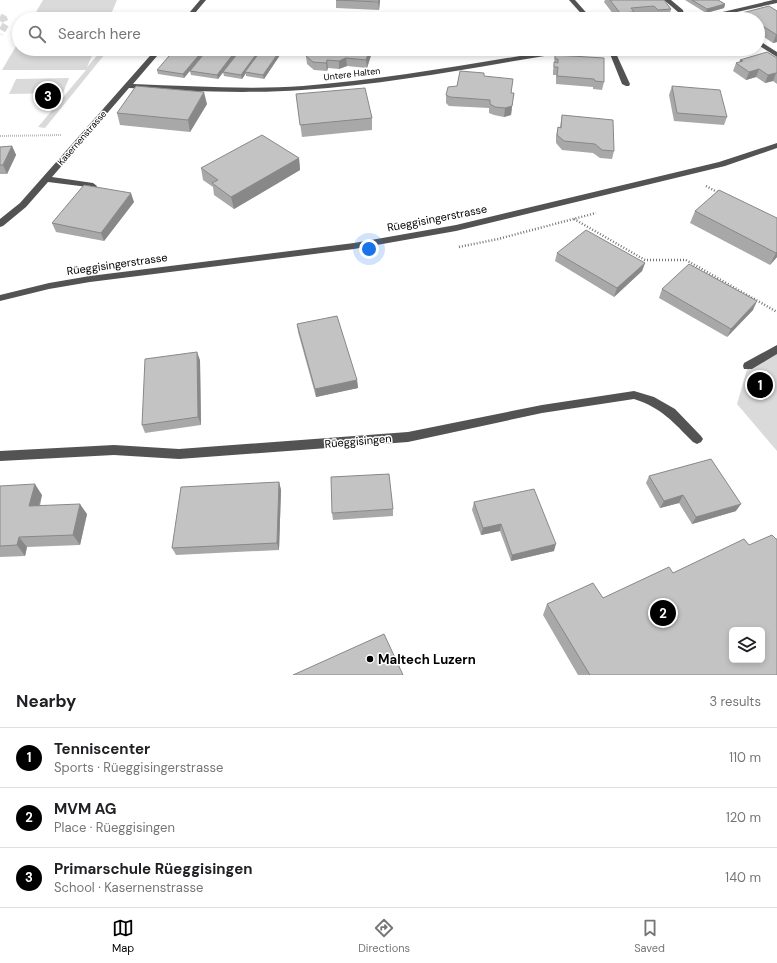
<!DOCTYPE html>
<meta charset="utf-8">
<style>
:root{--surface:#fff;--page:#f2f2f2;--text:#202124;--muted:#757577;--line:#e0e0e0;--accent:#000}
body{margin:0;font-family:"DM Sans",sans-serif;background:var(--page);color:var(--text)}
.controls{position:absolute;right:12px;bottom:12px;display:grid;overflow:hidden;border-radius:6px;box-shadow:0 2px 6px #0003}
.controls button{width:36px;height:36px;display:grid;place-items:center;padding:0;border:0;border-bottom:1px solid var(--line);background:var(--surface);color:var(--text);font:20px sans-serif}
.you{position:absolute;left:369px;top:249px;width:14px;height:14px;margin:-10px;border:3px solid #fff;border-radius:50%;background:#1a73e8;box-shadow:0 0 0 6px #1a73e833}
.badge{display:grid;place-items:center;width:26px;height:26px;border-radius:50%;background:var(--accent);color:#fff;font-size:13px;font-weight:700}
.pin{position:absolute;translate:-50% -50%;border:2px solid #fff;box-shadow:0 1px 4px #0006}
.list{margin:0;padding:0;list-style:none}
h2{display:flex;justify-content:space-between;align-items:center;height:52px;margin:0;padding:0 16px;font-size:17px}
h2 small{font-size:13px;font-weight:400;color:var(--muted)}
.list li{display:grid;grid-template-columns:26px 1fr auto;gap:12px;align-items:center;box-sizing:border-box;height:60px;padding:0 16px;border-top:1px solid var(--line)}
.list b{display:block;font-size:15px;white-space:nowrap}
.list p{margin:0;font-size:13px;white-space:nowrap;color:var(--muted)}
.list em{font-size:13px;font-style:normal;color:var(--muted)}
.icon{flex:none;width:22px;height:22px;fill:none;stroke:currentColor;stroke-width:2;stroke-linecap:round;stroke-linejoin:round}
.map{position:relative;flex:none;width:777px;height:675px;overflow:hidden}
.search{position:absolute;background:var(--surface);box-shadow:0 2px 6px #0003;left:12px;right:12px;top:12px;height:44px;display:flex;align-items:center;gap:10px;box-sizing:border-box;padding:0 14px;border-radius:22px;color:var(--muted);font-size:15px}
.sheet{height:232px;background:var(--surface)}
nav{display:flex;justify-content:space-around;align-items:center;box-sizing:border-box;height:56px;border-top:1px solid var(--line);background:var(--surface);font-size:11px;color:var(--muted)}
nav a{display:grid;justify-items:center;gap:2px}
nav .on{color:var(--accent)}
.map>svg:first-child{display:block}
</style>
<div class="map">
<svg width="777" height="675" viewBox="0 0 777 675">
<rect width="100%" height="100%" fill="#fff"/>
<g fill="#dadada">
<path d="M43,0H117L109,19H32Z"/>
<path d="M19,41V49H95L87,67L103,49H109L45,128L38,127L86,70H2Z"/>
<path d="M69,78L63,93L9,94L16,79Z"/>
<path d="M777,349V451L737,404L748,366Z"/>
</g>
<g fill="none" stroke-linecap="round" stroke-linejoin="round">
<path stroke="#d9d9d9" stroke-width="7" stroke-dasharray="7 3.5" stroke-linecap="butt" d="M0,17L4,19L6,24L0,34"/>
<path stroke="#757575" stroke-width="2" stroke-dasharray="0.5 1.5" stroke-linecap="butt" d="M0,136L61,135"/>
<g stroke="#757575" stroke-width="2.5" stroke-dasharray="1 2" stroke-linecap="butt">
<path d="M706,186L719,193"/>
<path d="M574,219L645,260H686L777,312"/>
<path d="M459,247L498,239L596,213"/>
</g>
<g fill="#535353" fill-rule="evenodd">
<path d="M200,0H206L190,19H184Z"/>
<path d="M569,0H575L592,19H586Z"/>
<path d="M664,0H671L683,10L684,15L678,19H671L679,13L678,12Z"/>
<path d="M773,0H777V3L705,19H693Z"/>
<path d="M758,40L777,52V57L758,45Z"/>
<path d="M156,49H163L133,84C190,86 247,90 303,86C390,79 476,63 562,49H578L575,51C485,65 394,84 302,90C245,94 187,91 129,88L52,177L93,183L97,186L96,188L48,182L26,207L3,226L0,227V219L20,203Z"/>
<path d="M608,49H614L630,84L629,86H626L622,84Z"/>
<path d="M777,143V148L725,166L456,231L354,249L90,282L49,289L0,301V295L49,283L90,276L354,243L456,225L719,162Z"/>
<path d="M777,345V354L752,369H744L743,366L744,363Z"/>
<path d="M634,391L654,397L675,409L701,436L703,439L701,442L697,444L693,442C673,422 662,408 634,399L542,413L408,442L179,459L114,455L0,461V451L114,445L179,449L408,432L542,405Z"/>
</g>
</g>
<g fill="#a8a8a8">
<path d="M336,0H380L379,10L336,8Z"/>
<path d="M605,0H664L671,9L669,17L656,18L652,14L633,15L632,19H617L604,2Z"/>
<path d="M685,0H718L725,4L724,8L706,13Z"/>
<path d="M777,11V42L773,43L758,33V19H740L742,13Z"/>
<path d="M208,49L184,78L158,74L157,70Z"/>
<path d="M208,49H284L264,79L246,76V73L242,79L224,76L223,72L218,79L191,75L190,71Z"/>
<path d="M313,49H373L367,68L347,66L339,69L328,68L327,71L314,70L307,64L306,56Z"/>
<path d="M410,49H470L469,53L449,51L443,55L431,53V56L418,55Z"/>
<path d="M555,55L604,82L602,90L593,89V87L556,84V75H553V71Z"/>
<path d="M777,58V84L773,81L765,83L756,77L746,80L733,71L736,63L739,62L740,60Z"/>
<path d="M484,76L511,93H514L511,115L504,117L494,115L489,113V108L449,106L446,103V95L457,86Z"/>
<path d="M672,86L727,117L724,125L674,121L669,95Z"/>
<path d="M296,94L372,118V130L302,137Z"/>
<path d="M207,104L190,132L120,125L117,113Z"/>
<path d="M562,115L614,151L612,159L600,158L593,153L562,150L556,143V136L558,127H560Z"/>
<path d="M12,146L16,155L7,174H0V147Z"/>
<path d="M299,158L300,170L234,209L214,195L213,187L203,180L201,168Z"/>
<path d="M134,202L104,241L56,232L52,223Z"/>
<path d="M695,211L777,218V257L770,265L690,223Z"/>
<path d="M557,253L645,263L642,271L614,297L555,261Z"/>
<path d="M662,289L753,310L727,337L659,298Z"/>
<path d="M297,324L357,380L358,388L316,397L298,332Z"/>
<path d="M200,360L201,425L145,433L142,425Z"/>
<path d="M649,476L736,511L692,524L679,503L660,508L646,483Z"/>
<path d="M279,482L281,490L279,550L176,555L172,548Z"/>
<path d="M0,486L42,495L40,506L87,514L80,545L27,547L25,556L0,557Z"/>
<path d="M474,502L554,551L511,561L500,531L481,535L472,510Z"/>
<path d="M393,509V516L333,520L332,513Z"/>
<path d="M776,539L777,675H578L543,615L547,604L603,598L749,545Z"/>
</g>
<g fill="#888">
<path d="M379,0H380L379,10L378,2Z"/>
<path d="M725,4L724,8L706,13L707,9Z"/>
<path d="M776,35H777V42L773,43Z"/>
<path d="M204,49H208L184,78L183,74Z"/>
<path d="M237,49H241L218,79L217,75Z"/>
<path d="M260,49H263L245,72L246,73L242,79L241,75Z"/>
<path d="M281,49H284L264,79L263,75Z"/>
<path d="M370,49H373L367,68L366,60Z"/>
<path d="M443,49H450L449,51L443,55Z"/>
<path d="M346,58L347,66L339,69V61Z"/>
<path d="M327,60L328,68L327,71L326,63Z"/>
<path d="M759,69L756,77L746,80L749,72Z"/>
<path d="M776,73L773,81L765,83L768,75Z"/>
<path d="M204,92L207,104L190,132L188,120Z"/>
<path d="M512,106L511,115L504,117L505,108Z"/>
<path d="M12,146L16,155L7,174L3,165Z"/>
<path d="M299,158L300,170L234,209L231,197Z"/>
<path d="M131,193L134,202L104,241L101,233Z"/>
<path d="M777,252V257L770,265L776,253Z"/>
<path d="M645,263L642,271L614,297L617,288Z"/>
<path d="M757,301L753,310L727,337L731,329Z"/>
<path d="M197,352L200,360L201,425L198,417Z"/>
<path d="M357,380L358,388L316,397L315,389Z"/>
<path d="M279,482L281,490L279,550L277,543Z"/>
<path d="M35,484L42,495L36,516L29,506Z"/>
<path d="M683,495L679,503L660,508L664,501Z"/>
<path d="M80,504L87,514L80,545L73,535Z"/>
<path d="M741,504L736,511L692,524L696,517Z"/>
<path d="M501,524L500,531L481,535L483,528Z"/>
<path d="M19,537L27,547L25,556L17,545Z"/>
<path d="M556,544L554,551L511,561L512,555Z"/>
</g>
<g fill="#c3c3c3" stroke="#888" fill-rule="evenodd">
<path d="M336,0H379L378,2Z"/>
<path d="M610,0H664L671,9L658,10L654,6L631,8L634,12L620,13Z"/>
<path d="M692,0H718L725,4L707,9Z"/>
<path d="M769,6L777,11V35L758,23V19H752L742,13Z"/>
<path d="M532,13L560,15V19H512V17L532,18Z"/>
<path d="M175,49H204L183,74L157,70Z"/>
<path d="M208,49H237L217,75L190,71Z"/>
<path d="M241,49H260L241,75L223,72Z"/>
<path d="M262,49H281L263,75L245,72Z"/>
<path d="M313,49H370L366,60L346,58L339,61L327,60L326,63L313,62L306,56L309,50H313Z"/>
<path d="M767,52L777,58V73H776L768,75L759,69L749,72L736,63L743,61L740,60Z"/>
<path d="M555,55L604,58V82L595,81L594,79L557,76L558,67H554V62L558,63V59H555Z"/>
<path d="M460,71L484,73V76L513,79L511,93H514L512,106L505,108L495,107L490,104V100L450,97L446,95L448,87L457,86Z"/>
<path d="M136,86L204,92L188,120L117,113Z"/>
<path d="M672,86L720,90L727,117L677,113Z"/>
<path d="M365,88L372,118L300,125L296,94Z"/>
<path d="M562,115L613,120L614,151L602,150L595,144L564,141L557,135L558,127L561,128Z"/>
<path d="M262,135L299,158L231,197L212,183L218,180L201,168Z"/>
<path d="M12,146L3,165H0V147Z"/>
<path d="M84,185L131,193L101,233L52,223Z"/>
<path d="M719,190L777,218V252L776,253L695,211Z"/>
<path d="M586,230L645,263L617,288L557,253Z"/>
<path d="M689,264L757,301L731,329L662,289Z"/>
<path d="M337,316L357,380L315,389L297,324Z"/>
<path d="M197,352L198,417L142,425L145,359Z"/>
<path d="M711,459L741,504L696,517L683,495L664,501L649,476Z"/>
<path d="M389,474L393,509L332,513L331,477Z"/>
<path d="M279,482L277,543L172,548L181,487Z"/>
<path d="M35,484L29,506L80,504L73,535L19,537L17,545L0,546V486Z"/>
<path d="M534,489L556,544L512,555L501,524L483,528L474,502Z"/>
<path d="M772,535L776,539H777V675H590L547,604L593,583L603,598L669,567L673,573L744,539L749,545ZM732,630H762V660H732Z"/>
<path d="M384,634L403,675H293Z"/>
</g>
<circle fill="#000" stroke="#fff" stroke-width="1.5" cx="370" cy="659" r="4"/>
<g text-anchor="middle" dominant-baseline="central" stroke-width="3" stroke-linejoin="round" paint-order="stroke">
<g font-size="9" fill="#000" stroke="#fff">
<text transform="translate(352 74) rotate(-7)">Untere Halten</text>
<text transform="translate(82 138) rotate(-49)">Kasernenstrasse</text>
</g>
<g font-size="11" fill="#000" stroke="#fff">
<text transform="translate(437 218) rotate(-11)">Rüeggisingerstrasse</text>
<text transform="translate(117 264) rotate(-8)">Rüeggisingerstrasse</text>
<text transform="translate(358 441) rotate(-5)">Rüeggisingen</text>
</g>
<g font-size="13" font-weight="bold" fill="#000" stroke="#fff" text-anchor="start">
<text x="378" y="659">Maltech Luzern</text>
</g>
</g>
</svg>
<div class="controls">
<button><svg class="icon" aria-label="layers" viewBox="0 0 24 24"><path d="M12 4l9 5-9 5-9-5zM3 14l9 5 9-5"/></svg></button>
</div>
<div class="you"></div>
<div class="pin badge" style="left:760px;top:385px">1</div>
<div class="pin badge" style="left:663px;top:613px">2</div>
<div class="pin badge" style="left:48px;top:96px">3</div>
<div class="search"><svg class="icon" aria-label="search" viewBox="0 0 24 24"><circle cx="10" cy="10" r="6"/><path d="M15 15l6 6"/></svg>Search here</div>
</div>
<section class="sheet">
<h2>Nearby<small>3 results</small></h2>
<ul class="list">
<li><span class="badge">1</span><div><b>Tenniscenter</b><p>Sports · Rüeggisingerstrasse</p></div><em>110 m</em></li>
<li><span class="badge">2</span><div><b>MVM AG</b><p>Place · Rüeggisingen</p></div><em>120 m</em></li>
<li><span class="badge">3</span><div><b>Primarschule Rüeggisingen</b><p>School · Kasernenstrasse</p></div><em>140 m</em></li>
</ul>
</section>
<nav>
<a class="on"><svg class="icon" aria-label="map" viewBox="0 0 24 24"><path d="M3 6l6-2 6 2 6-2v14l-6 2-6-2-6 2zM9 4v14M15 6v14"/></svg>Map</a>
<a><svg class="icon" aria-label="directions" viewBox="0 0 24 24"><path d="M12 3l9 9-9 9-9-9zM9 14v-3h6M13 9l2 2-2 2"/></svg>Directions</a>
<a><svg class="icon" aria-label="saved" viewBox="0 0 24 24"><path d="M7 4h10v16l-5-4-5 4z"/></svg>Saved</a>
</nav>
